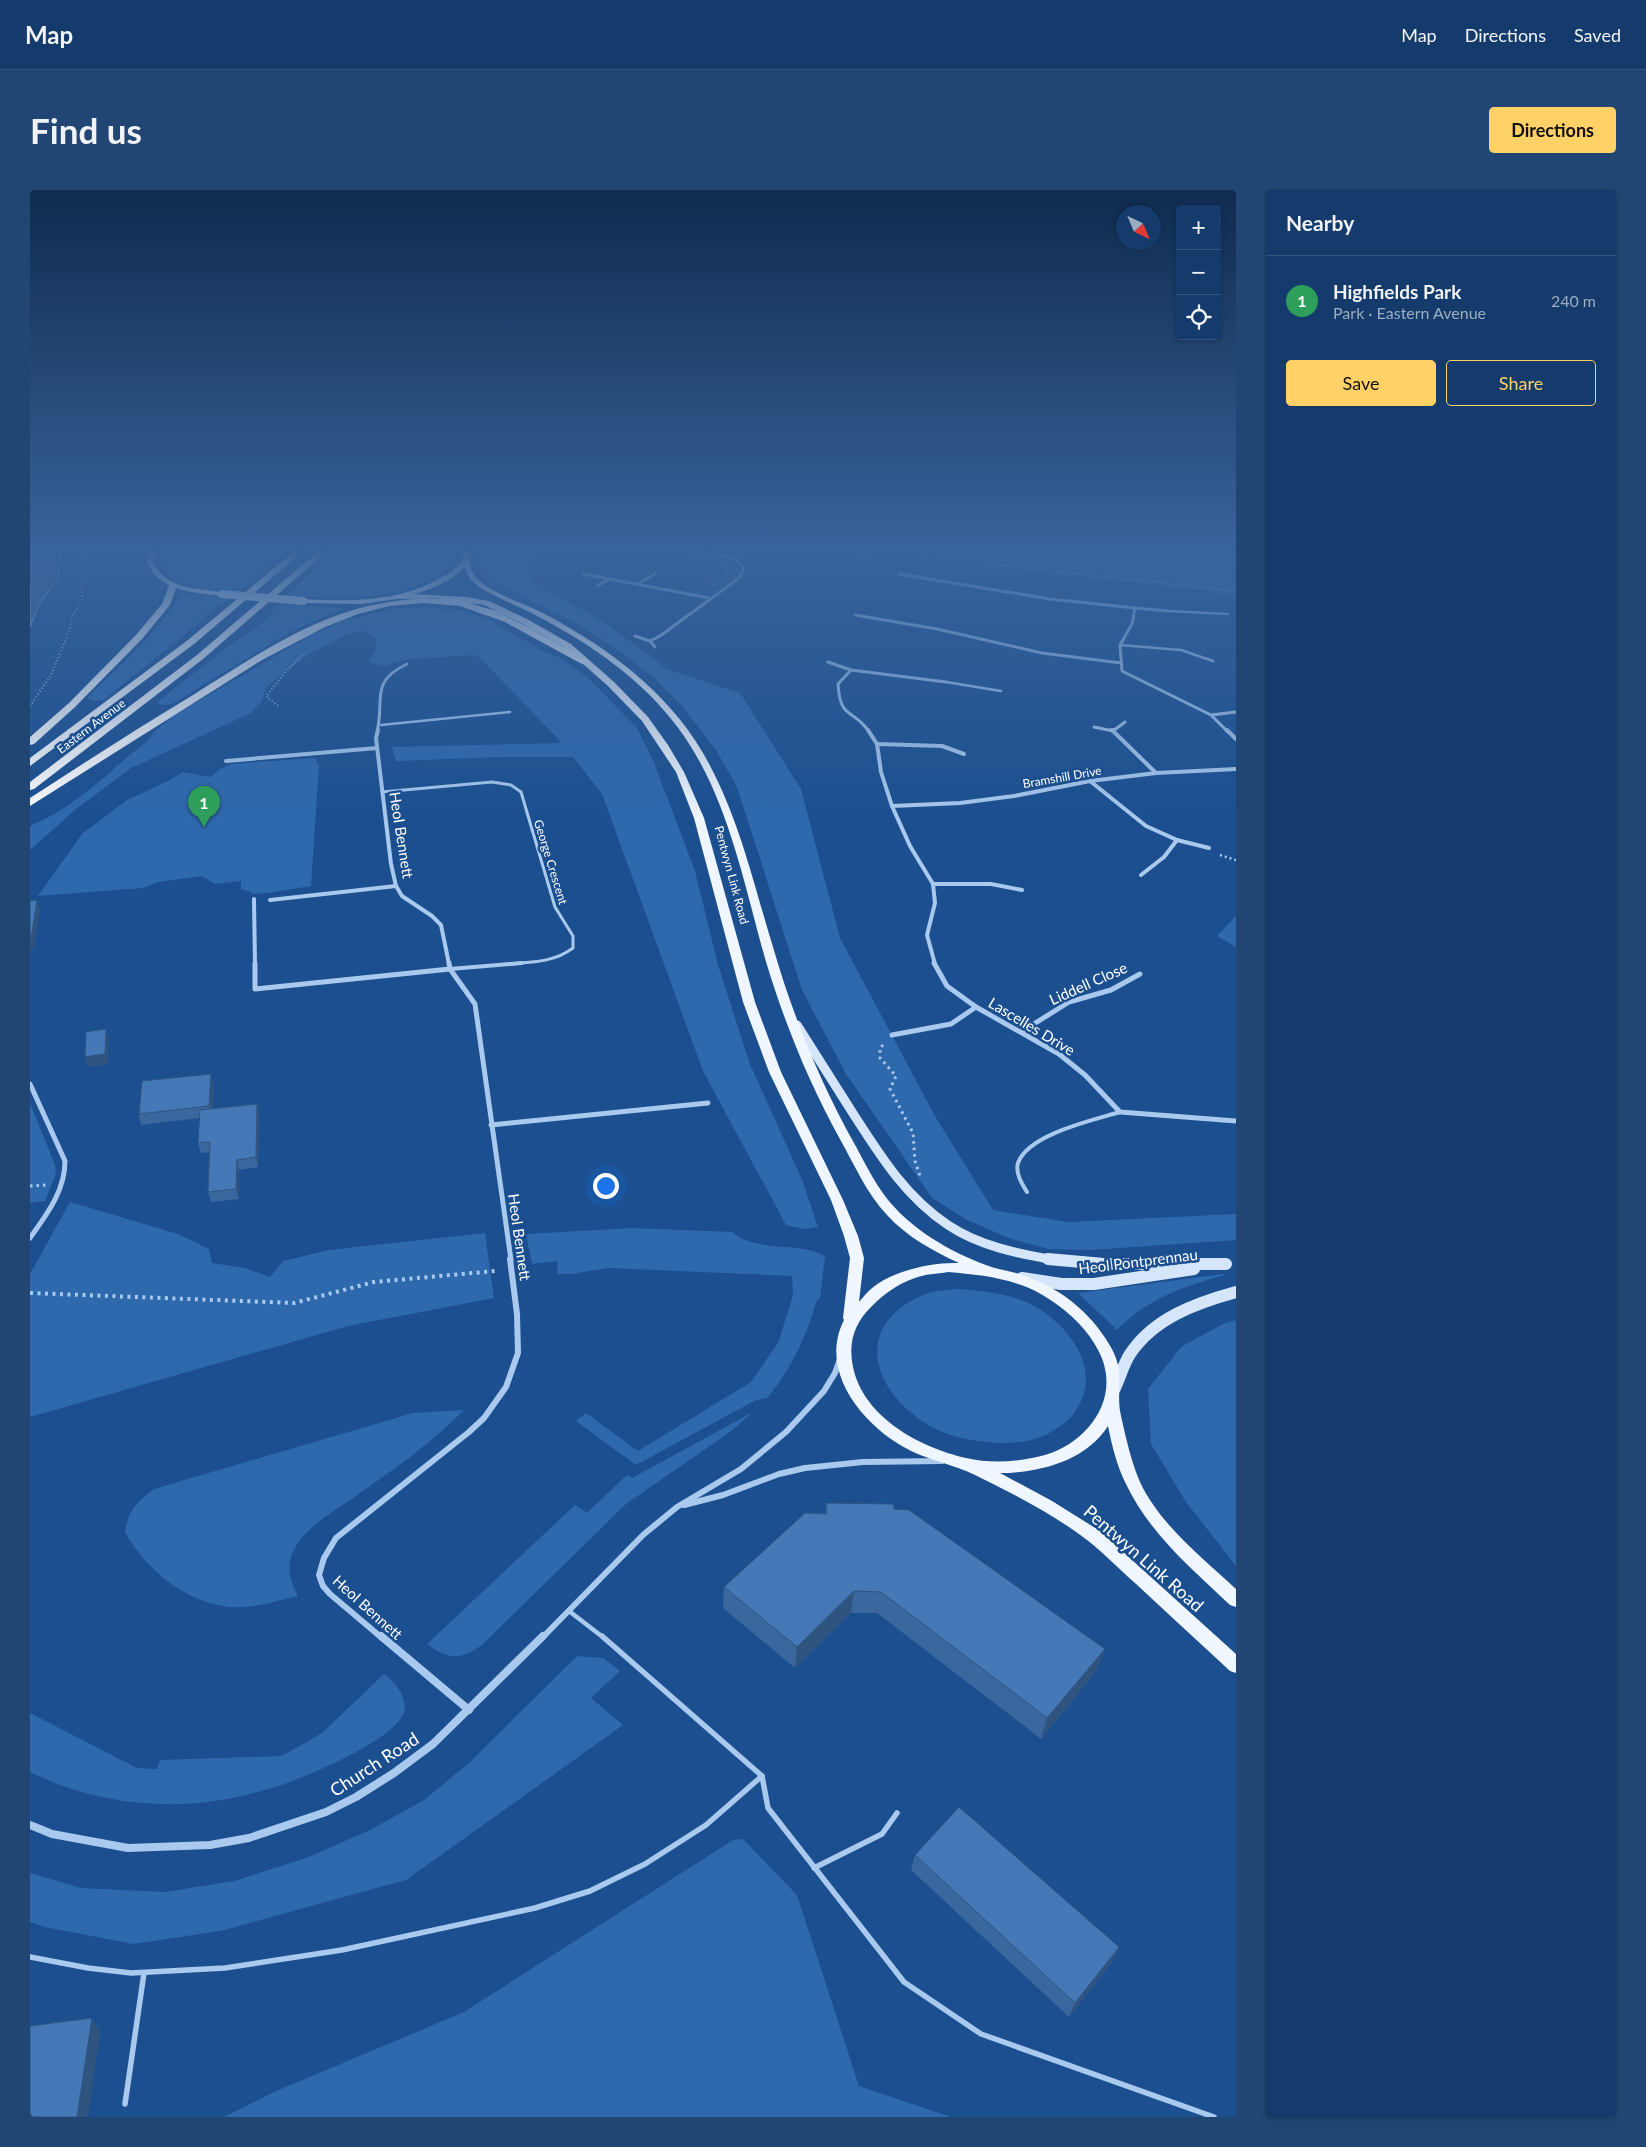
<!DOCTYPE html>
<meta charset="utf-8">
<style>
:root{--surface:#143b6b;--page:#214673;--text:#f1f3f6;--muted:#9dadc1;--line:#33557e;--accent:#ffd166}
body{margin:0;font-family:Lato,sans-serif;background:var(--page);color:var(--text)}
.controls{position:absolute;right:15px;top:15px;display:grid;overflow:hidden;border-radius:5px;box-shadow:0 1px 4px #0004}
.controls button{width:45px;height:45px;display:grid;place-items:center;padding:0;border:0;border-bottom:1px solid var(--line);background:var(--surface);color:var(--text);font:25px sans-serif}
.compass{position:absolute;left:1086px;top:15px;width:45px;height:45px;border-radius:50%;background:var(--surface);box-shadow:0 1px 4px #0004;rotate:136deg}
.you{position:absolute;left:575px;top:995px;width:18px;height:18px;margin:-12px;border:4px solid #fff;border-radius:50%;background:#1a73e8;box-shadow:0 0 0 8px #1a73e833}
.badge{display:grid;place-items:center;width:32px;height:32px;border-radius:50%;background:var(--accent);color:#fff;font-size:16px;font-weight:700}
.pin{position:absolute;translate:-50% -41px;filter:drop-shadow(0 1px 2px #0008)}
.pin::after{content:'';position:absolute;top:26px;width:18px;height:15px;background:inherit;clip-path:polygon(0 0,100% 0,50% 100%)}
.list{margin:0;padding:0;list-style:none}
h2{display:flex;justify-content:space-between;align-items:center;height:65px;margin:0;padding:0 20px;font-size:21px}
h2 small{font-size:16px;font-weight:400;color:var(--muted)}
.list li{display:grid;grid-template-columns:32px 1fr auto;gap:15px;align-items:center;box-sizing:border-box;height:90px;padding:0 20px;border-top:1px solid var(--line)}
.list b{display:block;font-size:19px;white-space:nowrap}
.list p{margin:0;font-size:16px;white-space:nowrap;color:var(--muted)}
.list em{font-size:16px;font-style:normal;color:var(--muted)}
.actions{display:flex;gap:10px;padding:15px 20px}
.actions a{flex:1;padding:11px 0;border:1px solid var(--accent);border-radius:5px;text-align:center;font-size:18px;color:var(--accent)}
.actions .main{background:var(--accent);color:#111}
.icon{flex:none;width:28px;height:28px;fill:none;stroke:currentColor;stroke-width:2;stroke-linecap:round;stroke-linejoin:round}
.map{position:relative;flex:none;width:1206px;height:1927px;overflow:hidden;border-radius:5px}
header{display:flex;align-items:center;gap:30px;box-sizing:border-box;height:70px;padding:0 25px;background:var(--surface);border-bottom:1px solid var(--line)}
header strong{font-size:24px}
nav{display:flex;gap:28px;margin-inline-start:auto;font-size:18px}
.intro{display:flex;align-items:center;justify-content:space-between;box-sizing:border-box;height:120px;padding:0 30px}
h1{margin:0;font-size:35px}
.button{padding:12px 22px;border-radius:5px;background:var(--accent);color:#111;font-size:18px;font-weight:700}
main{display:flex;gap:30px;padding:0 30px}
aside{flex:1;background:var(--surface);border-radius:5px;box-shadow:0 1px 4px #0004}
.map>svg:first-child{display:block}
</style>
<header>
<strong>Map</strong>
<nav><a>Map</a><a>Directions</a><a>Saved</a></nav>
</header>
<div class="intro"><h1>Find us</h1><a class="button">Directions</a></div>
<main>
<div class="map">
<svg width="1206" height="1927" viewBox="0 0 1206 1927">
<rect width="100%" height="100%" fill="#1b4f8f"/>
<g fill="#2e69ad">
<path d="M137,358H260L210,401C186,399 137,400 130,371Z"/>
<path d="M308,358H422C425,369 422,375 414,381C374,412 304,409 257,405Z"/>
<path d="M462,358H522L508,364L496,374L504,392L574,432L637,479L710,503L771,599L810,748L905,926L963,1020L1038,1032L1206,1024V1050L1061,1060L1018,1059L981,1049L937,1030L902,1008L816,884L772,800L707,597L686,560L651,515L624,488L589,461L548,434L467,394C456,386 449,380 451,366Z"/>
<path d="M614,358C638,358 687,359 704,376V382L684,397L675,395L696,381L694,376L675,370Z"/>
<path d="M800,358H861L832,366Z"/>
<path d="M876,358H1206V406L1163,399L918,373Z"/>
<path d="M151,402L200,409L185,418L151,448L73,510L63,511L57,508C83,481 138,434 151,402Z"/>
<path d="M248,414L313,418L260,442L142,514L130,515L128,511L205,451C221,443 238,429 248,414Z"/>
<path d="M399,417L431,420L456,428L513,461L530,468L557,487L607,538L623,570L665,681L688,775L720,874L773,992L788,1037L774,1039L756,1035L673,881L572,604L543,567H471L366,571L362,557L532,553L447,465L380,469L354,476L339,472L346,459V448L332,441L316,445L279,464L236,497L232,511L221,523L101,578L46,619L0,660V636C46,617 79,581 117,551L126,540L143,526L283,444L314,431L364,418Z"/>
<path d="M285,568L289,575L281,696L238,703L222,704L221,702L211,699V691L185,694L172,686L129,692L113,698L8,706L52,644L97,610L138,591L153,582L181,587L191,578L201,574Z"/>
<path d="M1205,727H1206V757L1187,746Z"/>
<path d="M0,913L25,975L26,984L15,1011L0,1013Z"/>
<path d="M40,1012L148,1044L179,1059L182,1073L215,1078L240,1087L253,1071L299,1060L455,1043L464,1108L318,1136L0,1227V1084Z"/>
<path d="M602,1038L703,1042C725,1063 768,1051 795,1066L790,1109L787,1110C776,1146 762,1179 737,1208L726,1210L606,1275L546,1231L556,1223L608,1261L721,1192L748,1153L763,1106L762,1086L578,1078L541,1084H528L527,1071L502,1074L496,1044Z"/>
<path d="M1193,1084L1195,1085C1154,1096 1117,1109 1087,1140L1048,1103Z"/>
<path d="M930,1099C952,1101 975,1103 996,1112C1034,1129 1073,1175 1048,1217C1045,1221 1043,1226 1039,1229C1034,1234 1027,1238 1021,1242C1007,1251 986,1253 970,1253C941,1252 908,1245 885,1226C835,1187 831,1129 896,1104C906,1100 919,1100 930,1099Z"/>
<path d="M1206,1130V1376L1156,1312L1121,1254L1118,1199L1151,1157L1193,1134Z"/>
<path d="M434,1220C404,1251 366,1278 330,1303C308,1320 281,1332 266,1356C255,1375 259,1388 268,1406C247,1411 222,1419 200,1417C155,1412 116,1380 95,1342C99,1319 106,1313 124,1299L383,1223Z"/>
<path d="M723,1222L700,1242L596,1314L452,1455C431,1470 418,1470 397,1454L545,1315L557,1323L597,1285L602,1288Z"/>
<path d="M547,1466L573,1468L590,1481L561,1508L593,1535L376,1690L190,1741L103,1754L15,1737L0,1732V1683L51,1698L135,1702L204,1691L276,1668L340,1640L394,1610L439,1573Z"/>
<path d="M354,1484C365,1492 378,1508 374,1522C366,1550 272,1589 245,1597C226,1603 205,1608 185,1611C123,1620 56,1610 0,1582V1523L107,1578L127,1579L130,1570L252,1566L292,1543Z"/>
<path d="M713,1649L767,1705L829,1896L921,1927H194L244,1902L434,1822L703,1650Z"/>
</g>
<path fill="#3c6290" stroke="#9cc4f0" d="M0,358H18L30,365L28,389L9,414L0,437Z"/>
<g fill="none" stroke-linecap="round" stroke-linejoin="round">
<g stroke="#a9c9ee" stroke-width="2" stroke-dasharray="1 2.5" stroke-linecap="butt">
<path d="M899,358L916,366L940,372L1206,401"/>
<path d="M801,360L851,372L853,376L858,377"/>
<path d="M907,377L916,366"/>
<path d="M0,516L21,485L40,439L42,427L52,410L53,358"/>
<path d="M248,516L236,506L262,475L275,463"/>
</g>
<path stroke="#a9c9ee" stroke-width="2.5" stroke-dasharray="2 3" stroke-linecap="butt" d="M1190,665L1206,670"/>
<g stroke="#a9c9ee" stroke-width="3" stroke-dasharray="2.5 4" stroke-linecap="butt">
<path d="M853,855L850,858V868L866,886L860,899L883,943L885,971L890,986"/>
<path d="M0,996L16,995"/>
</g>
<path stroke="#a9c9ee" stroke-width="4" stroke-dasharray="3 4.5" stroke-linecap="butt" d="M0,1103L264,1113L344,1092L465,1081"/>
<g stroke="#a9c9ee" stroke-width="2.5">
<path d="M1138,421L1198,424"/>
<path d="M1090,455L1151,460L1183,471"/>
<path d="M916,492L971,501"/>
<path d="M351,535L480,522"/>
</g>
<path stroke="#a9c9ee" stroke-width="3" d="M352,602L462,592L481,595L491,602L525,717L543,746V758C523,773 501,772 477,774"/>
<g stroke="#a9c9ee" stroke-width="4">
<path d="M420,779L492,773"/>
<path d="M997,1002C992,994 985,983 988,973C998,944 1064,930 1090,922"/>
</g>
<path stroke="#a9c9ee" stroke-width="4.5" d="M539,1421L574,1448"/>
<g stroke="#a9c9ee" stroke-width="5.5">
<path d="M572,1446L732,1586L738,1618L874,1792L951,1844L1184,1927"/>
<path d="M784,1678L852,1644L867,1623"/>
<path d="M0,1767L58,1778L101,1783L195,1778L312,1760L505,1718L560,1701L615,1674L676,1635L732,1586"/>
<path d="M95,1914L114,1783"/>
</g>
<g stroke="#a9c9ee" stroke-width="3">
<path d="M787,359L789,358"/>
<path d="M437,365L448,358"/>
<path d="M553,384L679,408"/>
<path d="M869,384L1020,409L1105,418L1102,434L1090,455L1092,481L1181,525L1198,542"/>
<path d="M608,394L626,383"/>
<path d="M567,396L579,389"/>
<path d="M1105,418L1138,421"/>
<path d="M825,425L907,439L1012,463L1091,473"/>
<path d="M605,446L620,451"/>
<path d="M625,457L620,451L630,446L709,388L714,378L705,369L668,358"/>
<path d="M798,472L821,480L916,492"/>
<path d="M821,480L808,494C810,531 824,518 839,542"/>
<path d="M1181,525L1206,522"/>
<path d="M1064,537L1083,541L1095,532"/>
<path d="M347,542C355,509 339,492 377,474"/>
</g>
<g stroke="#a9c9ee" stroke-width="4">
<path d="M348,540L346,548L361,674L366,696L372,706L402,726L411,735L419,774"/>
<path d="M838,540L847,554L851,582L862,616L880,656L903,694L905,713L897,745L905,774"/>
<path d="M1081,540H1084"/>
<path d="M1197,540L1206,549"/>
<path d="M1083,541L1126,583"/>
<path d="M847,554L912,556L934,564"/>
<path d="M196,571L347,558"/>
<path d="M1060,591L1116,636L1147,650L1179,658"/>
<path d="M862,616L930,613L984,606L1060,591L1126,583L1206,579"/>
<path d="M1111,685L1134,667L1147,650"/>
<path d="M903,694H961L992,700"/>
<path d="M224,709L225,774"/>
<path d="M240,710L366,696"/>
</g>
<g stroke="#a9c9ee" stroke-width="5">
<path d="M225,773V799L420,779"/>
<path d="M419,773L420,779L445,814L481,1070"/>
<path d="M946,817L1029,864L1055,885L1090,922L1206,931"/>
<path d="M991,842L1039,812L1081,800L1110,784"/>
<path d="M862,845L921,834L946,817L917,796L904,773"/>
<path d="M0,894L35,971C35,1001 17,1024 0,1048"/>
<path d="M461,935L678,913"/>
</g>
<g stroke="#a9c9ee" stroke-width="6">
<path d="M654,1315L693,1305L749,1284L775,1278L833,1272L912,1271"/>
<path d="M352,1448L300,1404L293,1396L289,1385L294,1368L306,1348L439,1242L454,1228L476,1197L488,1163L487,1124L480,1069"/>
<path d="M512,1448L613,1345L647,1317L711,1279L756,1242L794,1201L805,1183L810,1169"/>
</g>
<g stroke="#a9c9ee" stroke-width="8">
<path d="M351,1446L439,1520"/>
<path d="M0,1635L22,1644L98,1658L180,1655L219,1648L296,1622L326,1607L364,1583L403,1554L513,1446"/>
</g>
<path stroke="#d6e6fa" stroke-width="9" d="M767,835C786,865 805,895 824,925C851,967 876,1007 918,1035C949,1056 989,1064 1026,1070"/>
<g stroke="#d6e6fa" stroke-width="12">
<path d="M1018,1069L1074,1074H1196"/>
<path d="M992,1088L1031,1094H1064L1164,1079"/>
<path d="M1084,1200C1090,1188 1093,1175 1100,1164C1124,1128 1166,1113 1206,1102"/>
</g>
<g fill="#f0f6ff" fill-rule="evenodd">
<path d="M123,358H130L123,371C131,393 155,398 176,400C183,401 190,401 196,404L192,406C165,403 127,401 117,371Z"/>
<path d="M433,358H439C440,370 439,381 448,390C467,406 494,413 515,424C578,458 637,501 673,563C708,623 723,692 743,757C763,826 789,890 824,953C834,971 843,990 855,1006C879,1038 920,1062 956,1075C968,1080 983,1081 995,1086C1030,1098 1060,1122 1079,1154C1097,1183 1085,1199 1091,1226C1096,1248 1101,1271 1110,1292C1130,1335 1173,1368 1206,1399V1417L1200,1415C1162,1379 1119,1343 1096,1294C1087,1276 1082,1256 1078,1236C1056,1271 1009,1283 970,1283L1022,1311L1070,1341L1206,1464V1483L1200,1481C1168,1451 1136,1422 1105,1393C1089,1379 1074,1363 1057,1350C1023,1324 984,1304 945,1285C925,1275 902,1271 881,1261C836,1239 787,1183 814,1130L813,1128L820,1068L814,1046L801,1010L739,882L713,812L664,628L646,582L612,531L578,496L535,458L491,433L454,415L404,408L367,409L331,414L273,413L269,411L273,409C320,412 370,412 412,387C424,381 435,373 433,358ZM434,377L440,389L449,397C467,408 488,416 507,426C561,454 613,490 649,539C699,607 714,696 737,775C756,837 780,895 811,951C825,976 837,1004 857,1025C877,1047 903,1061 929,1073C903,1072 867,1080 846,1095C840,1099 834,1106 829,1112L834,1068L828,1046L813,1010L751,882L725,812L674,628L654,582L638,555L618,527L584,492L541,454L497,429L459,411L436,407L384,404C402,399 422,391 434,377ZM918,1082C954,1085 991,1089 1022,1111C1041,1124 1058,1140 1068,1160C1093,1206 1059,1252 1015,1265C990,1272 961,1274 936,1268C888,1257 829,1225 822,1171C819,1149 826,1132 841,1117C854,1104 867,1094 885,1088C895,1084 907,1084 918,1082Z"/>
</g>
<g fill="#fff" fill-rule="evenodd">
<path d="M268,358H277L164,454L0,576V568L158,450Z"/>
<path d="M292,358H301L173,469L4,599L0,600V592L167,465Z"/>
<path d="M140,393L147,395L140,415L112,449L45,517L4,554L0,555V547L39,513L106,445L132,414Z"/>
<path d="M394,408L430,410L466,421L496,436L558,471L553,474L550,473L475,432L430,416L394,413L359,416L328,424L295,437L232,470L0,616V608C54,573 108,538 163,505C214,473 266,437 323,420C347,413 370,410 394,408Z"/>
</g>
<path stroke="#f0f6ff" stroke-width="8" d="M192,404L273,411"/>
</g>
<g fill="#3a679d">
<path d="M184,894L182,919L227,914L229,924L228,977L209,980V1009L181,1012L178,1002L180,962L171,963L168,953L170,928L111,935L109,924Z"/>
<path d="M796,1313L864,1319L1067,1480L1011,1549L847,1423H821L765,1478L693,1418L694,1397L795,1324Z"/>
<path d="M885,1665L1089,1757L1082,1772L1039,1827L881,1680Z"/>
</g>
<g fill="#305480">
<path d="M7,710L10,720L4,758L0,759V748Z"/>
<path d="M76,839L79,850L78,874L58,877L55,867Z"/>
<path d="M181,884L184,894L182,927L179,916Z"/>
<path d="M227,914L229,924L228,977L226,967Z"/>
<path d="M207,970L209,980V1009L206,999Z"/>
<path d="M824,1401L821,1423L765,1478L767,1457Z"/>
<path d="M1075,1459L1067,1480L1011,1549L1017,1528Z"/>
<path d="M1089,1757L1082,1772L1039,1827L1045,1813Z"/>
<path d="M62,1828L70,1842L58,1927H47Z"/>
</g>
<g fill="#4478b7" stroke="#305480">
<path d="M7,710L1,748H0V711Z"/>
<path d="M76,839L75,864L55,867L56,842Z"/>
<path d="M181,884L179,916L109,924L112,891Z"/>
<path d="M227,914L226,967L207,970L206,999L178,1002L180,952L168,953L170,920Z"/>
<path d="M796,1313L863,1314L864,1319L879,1320L1075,1459L1017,1528L851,1402L824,1401L767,1457L694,1397L775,1323L797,1324Z"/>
<path d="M929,1617L1089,1757L1045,1813L885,1665Z"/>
<path d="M62,1828L47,1927H0V1836Z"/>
</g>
<linearGradient id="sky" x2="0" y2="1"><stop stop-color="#0f2b4f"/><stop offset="0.57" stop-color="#39639b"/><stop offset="1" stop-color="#39639b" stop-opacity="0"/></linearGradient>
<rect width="1206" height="628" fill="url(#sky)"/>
<g text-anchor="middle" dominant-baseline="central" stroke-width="5" stroke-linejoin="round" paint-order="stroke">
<g font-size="12" fill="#fff" stroke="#1b4f8f">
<text transform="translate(61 536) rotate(-37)">Eastern Avenue</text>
<text transform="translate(1032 587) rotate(-10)">Bramshill Drive</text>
<text transform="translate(521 672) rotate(73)">George Crescent</text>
<text transform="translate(702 685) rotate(75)">Pentwyn Link Road</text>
</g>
<g font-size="15" fill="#fff" stroke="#1b4f8f">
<text transform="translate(372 645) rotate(81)">Heol Bennett</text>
<text transform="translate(1058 793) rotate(-24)">Liddell Close</text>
<text transform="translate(1002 836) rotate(31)">Lascelles Drive</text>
<text transform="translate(490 1047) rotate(82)">Heol Bennett</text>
<text transform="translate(1108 1071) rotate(-7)">Heol Pontprennau</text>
<text transform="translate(338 1417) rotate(42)">Heol Bennett</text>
</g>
<g font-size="18" fill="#fff" stroke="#1b4f8f">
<text transform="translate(1114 1368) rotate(41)">Pentwyn Link Road</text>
<text transform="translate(344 1574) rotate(-33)">Church Road</text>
</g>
</g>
</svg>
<div class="controls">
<button>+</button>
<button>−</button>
<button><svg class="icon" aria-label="locate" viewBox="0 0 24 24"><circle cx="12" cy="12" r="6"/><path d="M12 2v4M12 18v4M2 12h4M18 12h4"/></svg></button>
</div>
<svg class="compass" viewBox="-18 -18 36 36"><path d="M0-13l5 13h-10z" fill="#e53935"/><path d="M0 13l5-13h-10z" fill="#9dadc1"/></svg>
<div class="you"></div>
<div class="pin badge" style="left:174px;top:637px;background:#2e9e5b">1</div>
</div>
<aside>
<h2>Nearby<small></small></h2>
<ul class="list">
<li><span class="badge" style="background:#2e9e5b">1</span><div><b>Highfields Park</b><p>Park · Eastern Avenue</p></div><em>240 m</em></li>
</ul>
<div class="actions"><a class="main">Save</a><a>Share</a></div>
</aside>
</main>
